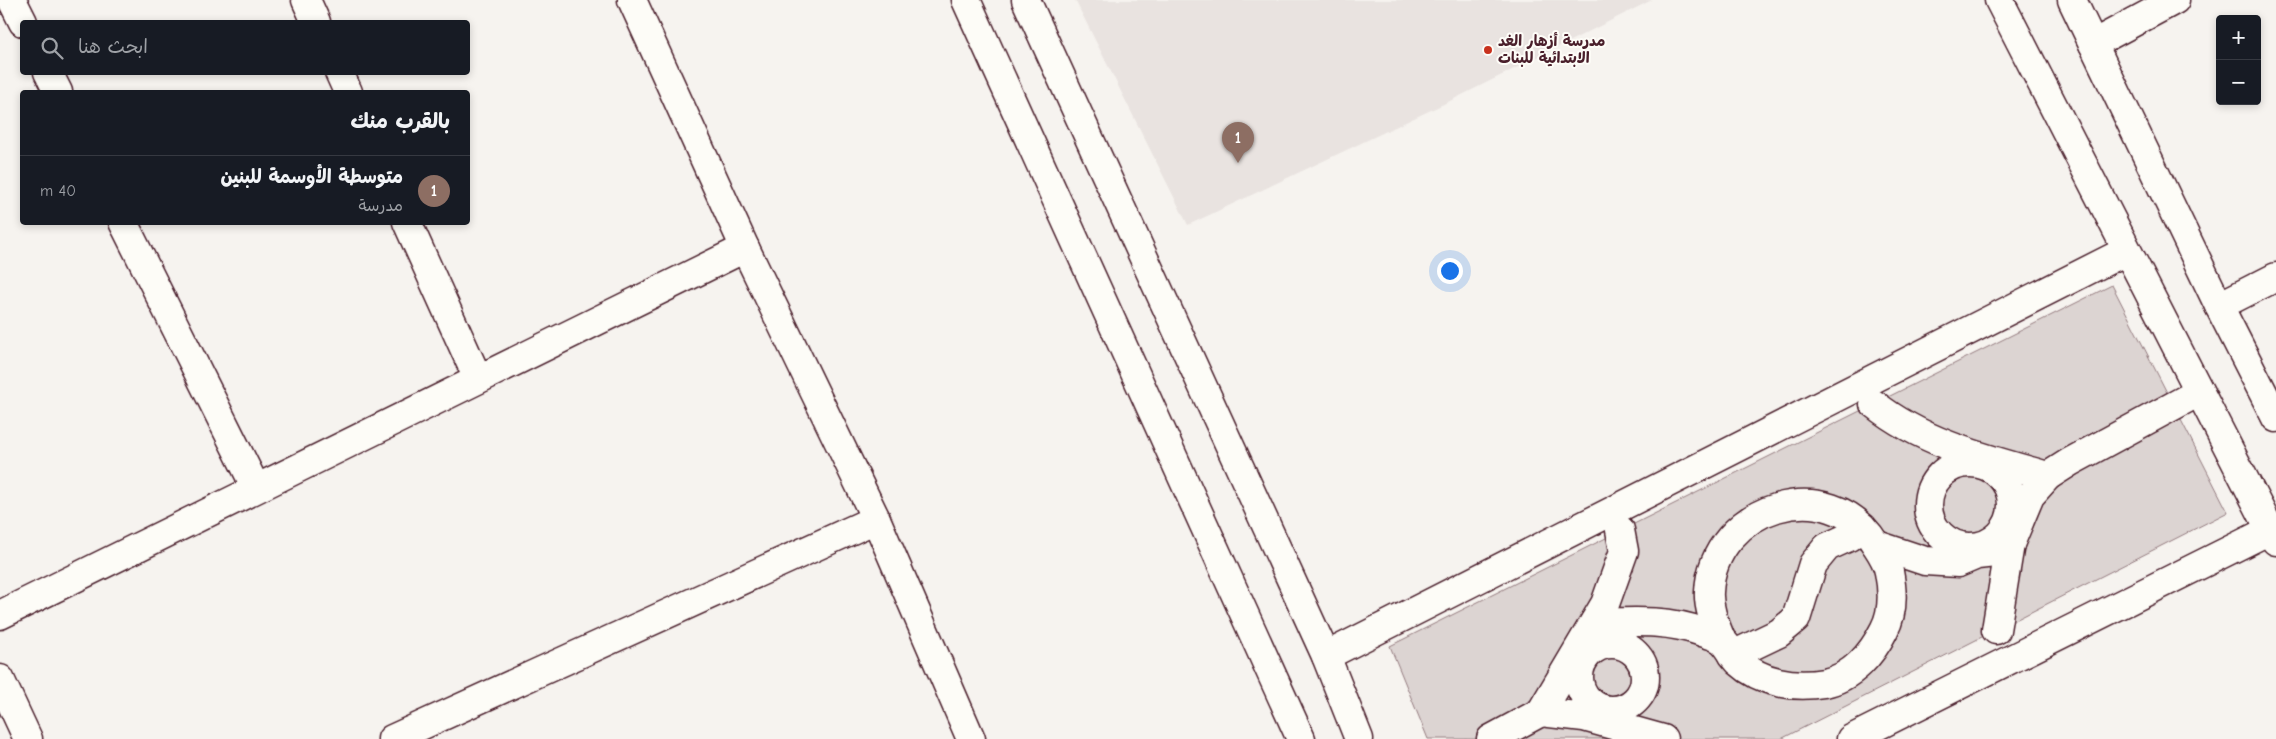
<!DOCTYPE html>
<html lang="ar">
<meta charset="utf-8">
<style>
:root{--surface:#171b24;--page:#242831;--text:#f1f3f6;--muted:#9ea1a6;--line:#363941;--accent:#d93025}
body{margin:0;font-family:"Comic Neue","Playpen Sans Arabic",sans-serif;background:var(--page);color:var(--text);direction:rtl}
.controls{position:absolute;right:15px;top:15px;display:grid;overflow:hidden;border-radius:5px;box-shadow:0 2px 8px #0003}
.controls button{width:45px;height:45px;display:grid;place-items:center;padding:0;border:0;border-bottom:1px solid var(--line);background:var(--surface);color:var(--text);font:25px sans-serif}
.you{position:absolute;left:1449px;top:270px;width:18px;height:18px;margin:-12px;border:4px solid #fff;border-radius:50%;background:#1a73e8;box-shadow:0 0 0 8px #1a73e833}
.badge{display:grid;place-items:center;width:32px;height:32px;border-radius:50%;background:var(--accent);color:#fff;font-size:16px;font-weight:700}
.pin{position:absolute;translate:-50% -41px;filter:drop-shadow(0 1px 2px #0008)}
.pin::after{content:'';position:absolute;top:26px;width:18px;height:15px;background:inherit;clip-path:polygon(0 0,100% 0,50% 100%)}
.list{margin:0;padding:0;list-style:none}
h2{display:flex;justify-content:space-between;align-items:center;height:65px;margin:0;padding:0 20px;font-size:21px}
h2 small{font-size:16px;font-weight:400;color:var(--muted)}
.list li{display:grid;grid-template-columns:32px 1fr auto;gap:15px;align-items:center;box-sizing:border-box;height:70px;padding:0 20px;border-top:1px solid var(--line)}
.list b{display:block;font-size:19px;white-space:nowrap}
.list p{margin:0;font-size:16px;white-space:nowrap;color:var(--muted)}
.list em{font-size:16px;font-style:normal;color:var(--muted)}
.icon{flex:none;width:28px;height:28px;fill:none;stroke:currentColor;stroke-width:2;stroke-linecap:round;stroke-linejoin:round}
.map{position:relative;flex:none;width:2276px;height:739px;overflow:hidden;direction:ltr}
.search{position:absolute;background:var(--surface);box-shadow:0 2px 8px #0003;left:20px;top:20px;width:450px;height:55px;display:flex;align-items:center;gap:12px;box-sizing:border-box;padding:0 18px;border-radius:5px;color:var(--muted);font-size:19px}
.panel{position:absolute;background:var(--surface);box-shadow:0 2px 8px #0003;left:20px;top:90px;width:450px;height:135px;border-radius:5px;direction:rtl}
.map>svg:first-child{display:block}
</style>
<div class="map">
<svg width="2276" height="739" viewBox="0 0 2276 739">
<rect width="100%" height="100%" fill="#f6f3ef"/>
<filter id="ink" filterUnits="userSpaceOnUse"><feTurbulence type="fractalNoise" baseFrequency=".02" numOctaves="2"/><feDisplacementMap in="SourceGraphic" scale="10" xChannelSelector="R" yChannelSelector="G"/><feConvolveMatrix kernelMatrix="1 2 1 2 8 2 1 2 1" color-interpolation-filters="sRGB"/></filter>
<g filter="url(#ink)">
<path fill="#e9e3e0" d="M1075,0H1652L1450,101L1188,225Z"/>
<path fill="#dcd4d2" stroke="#937a7e" d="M2112,285L2228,512L1781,739H1428L1390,646Z"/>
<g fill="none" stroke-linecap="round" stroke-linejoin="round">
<g stroke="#4a1f2b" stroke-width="31">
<g id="pedestrian">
<path d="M1874,404C1924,444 1988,459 2048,476"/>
<circle cx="1970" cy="505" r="42"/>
<path d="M1877,545L1925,561L1958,563L1977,555L1995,553L2010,544L2030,496L2048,476L2070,462L2199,392"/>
<path d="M1594,623C1631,622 1667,619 1702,632C1708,634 1715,636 1720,639C1728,644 1732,655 1739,662C1762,683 1794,688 1824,683C1852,678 1872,654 1884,630C1894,612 1893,592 1889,572C1887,561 1882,554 1876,545C1831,469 1713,506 1709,592C1708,608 1715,624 1721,639"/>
<path d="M1996,630L2010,544"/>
<circle cx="1612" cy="677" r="33"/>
<path d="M1733,655L1779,633L1796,619L1813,564L1827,547L1849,537L1862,527"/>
<path d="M1541,712L1584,717L1663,739"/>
<path d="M1491,739L1541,712L1605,604L1624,551L1620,530"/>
</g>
</g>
<g stroke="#4a1f2b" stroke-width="31">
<g id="minor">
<path d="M12,0L23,22"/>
<path d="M306,0L316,22"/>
<path d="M632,0L745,248L876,519L971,739"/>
<path d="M2093,44L2175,0"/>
<path d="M48,72L58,92"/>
<path d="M339,72L348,92"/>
<path d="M123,222L256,488"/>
<path d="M407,222L478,379"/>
<path d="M2219,306L2276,277"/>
<path d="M0,615L745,248"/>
<path d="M1326,656L2126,251"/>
<path d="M0,679L28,739"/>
<path d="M392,739L876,519"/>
<path d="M1851,739L2270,530"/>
</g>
</g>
<g stroke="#4a1f2b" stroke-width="31">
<g id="tertiary">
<path d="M966,0L1301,739"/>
<path d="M1026,0L1326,656L1359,739"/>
<path d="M1999,0L2276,541"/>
<path d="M2072,0L2219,306L2276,418"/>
</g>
</g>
<use href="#pedestrian" stroke="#fdfcf7" stroke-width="28"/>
<use href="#minor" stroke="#fdfcf7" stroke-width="28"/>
<use href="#tertiary" stroke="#fdfcf7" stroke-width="28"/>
</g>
</g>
<circle fill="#c8321e" stroke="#fdfcf7" stroke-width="2" cx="1488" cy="50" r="5"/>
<g text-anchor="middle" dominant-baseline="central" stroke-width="4" stroke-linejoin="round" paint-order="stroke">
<g font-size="15" font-weight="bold" fill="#4a1f2b" stroke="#fdfcf7" text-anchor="start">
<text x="1498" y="41">مدرسة أزهار الغد<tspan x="1498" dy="17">الابتدائية للبنات</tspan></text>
</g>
</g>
</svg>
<div class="controls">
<button>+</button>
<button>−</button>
</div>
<div class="you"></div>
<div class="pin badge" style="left:1238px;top:163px;background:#8d6e63">1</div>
<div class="search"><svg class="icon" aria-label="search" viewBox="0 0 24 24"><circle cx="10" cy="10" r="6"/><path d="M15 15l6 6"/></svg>ابحث هنا</div>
<section class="panel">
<h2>بالقرب منك<small></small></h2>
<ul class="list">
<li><span class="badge" style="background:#8d6e63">1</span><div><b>متوسطة الأوسمة للبنين</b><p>مدرسة</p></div><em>40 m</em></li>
</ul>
</section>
</div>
